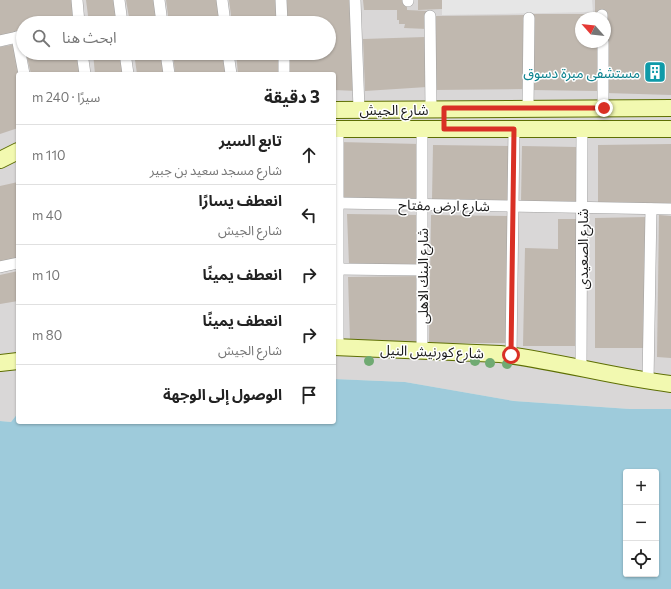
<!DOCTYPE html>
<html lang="ar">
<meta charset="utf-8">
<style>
:root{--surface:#fff;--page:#f6f6f6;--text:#222;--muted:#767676;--line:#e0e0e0}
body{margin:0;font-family:Commissioner,"Noto Sans Arabic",sans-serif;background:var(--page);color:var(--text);direction:rtl}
.controls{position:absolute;right:12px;bottom:12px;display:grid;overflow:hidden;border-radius:4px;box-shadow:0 1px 3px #0004}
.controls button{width:36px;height:36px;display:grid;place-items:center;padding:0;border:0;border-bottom:1px solid var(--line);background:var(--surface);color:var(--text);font:20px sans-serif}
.compass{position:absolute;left:575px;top:12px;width:36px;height:36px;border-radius:50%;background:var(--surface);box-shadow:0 1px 3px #0004;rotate:297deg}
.stop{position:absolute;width:12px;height:12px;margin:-9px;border:3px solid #d93025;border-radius:50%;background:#fff}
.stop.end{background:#d93025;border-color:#fff;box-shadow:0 1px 4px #0008}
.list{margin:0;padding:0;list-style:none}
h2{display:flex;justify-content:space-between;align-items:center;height:52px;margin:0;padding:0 16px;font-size:17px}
h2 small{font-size:13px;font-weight:400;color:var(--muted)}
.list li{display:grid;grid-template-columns:26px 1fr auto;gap:12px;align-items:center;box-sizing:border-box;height:60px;padding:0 16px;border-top:1px solid var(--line)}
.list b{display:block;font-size:15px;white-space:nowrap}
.list p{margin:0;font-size:13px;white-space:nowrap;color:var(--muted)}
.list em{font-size:13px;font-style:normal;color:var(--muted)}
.icon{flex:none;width:22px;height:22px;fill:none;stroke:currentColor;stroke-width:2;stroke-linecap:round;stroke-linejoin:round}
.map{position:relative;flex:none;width:671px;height:589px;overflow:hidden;direction:ltr}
.search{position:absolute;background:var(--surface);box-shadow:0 1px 3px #0004;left:16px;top:16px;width:320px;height:44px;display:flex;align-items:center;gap:10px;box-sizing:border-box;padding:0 14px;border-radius:22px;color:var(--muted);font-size:15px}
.panel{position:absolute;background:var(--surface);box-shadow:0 1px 3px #0004;left:16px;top:72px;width:320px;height:352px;border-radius:4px;direction:rtl}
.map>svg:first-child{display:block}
</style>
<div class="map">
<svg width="671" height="589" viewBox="0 0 671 589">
<rect width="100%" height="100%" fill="#ece9df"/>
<path fill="#d9d7d7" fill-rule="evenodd" d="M0,0H671V409H630L514,401L405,382L334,379V74H18V413L11,422L0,421ZM581,18H605V42H581ZM23,23H329V53H23Z"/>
<path fill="#e6e6e6" d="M442,0H592L593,12L442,15Z"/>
<path fill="#9ecbdb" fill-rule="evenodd" d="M334,379L405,382L514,401L630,409H671V589H0V421L11,422L18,413V422H334ZM626,472H656V574H626Z"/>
<g fill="#c0b8af">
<path d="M0,0H75L76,22L23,23V33L0,38Z"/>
<path d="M86,0H115L118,23H89Z"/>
<path d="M126,0H157L160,23H130Z"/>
<path d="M166,0H220L222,23H169Z"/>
<path d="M229,0H278L280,23H232Z"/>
<path d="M286,0H352L357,91L334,90V74H290L289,53H329V23H287Z"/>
<path d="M363,0H407V10L428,11L427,29L404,28L405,24H399V20H397V10H364Z"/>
<path d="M418,0H442V9L418,10Z"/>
<path d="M595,0H671V95L606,93V14L598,18H581V42H598L597,91L531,90L533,14H595Z"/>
<path d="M526,15V42L523,45L526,48V89L433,90L434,16Z"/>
<path d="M425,37L427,87L365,91L363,39Z"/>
<path d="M16,44L22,74H18V128L0,134V47Z"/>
<path d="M26,53H78L82,74H31Z"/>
<path d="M93,53H122L125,74H95Z"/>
<path d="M134,53H164L167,74H137Z"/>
<path d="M173,53H226L229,74H175Z"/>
<path d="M236,53H281L282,74H238Z"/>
<path d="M340,142L419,144L420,202L341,201Z"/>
<path d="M671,144V204L598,205V145Z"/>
<path d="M433,145L510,146L508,201L432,200Z"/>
<path d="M522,146L577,147L576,203L521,202Z"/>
<path d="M18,182V261L0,265V186Z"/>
<path d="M347,214L420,215V266L349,264Z"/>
<path d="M431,215L508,216L507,343H429Z"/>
<path d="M659,215L671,216V358L657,357Z"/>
<path d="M647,217V348H595V218Z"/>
<path d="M558,219H580L579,346H523L525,248L558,249Z"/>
<path d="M18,271V301L0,304V275Z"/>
<path d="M420,276L419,343L350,341L348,277Z"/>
</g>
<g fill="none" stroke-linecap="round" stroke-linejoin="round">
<g stroke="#a1a1a1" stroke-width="12">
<g id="minor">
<path d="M77,0L79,23"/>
<path d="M119,0L122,23"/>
<path d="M159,0L162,23"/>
<path d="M222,0L225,23"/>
<path d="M281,0L282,23"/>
<path d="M355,0L359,109"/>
<path d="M408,0V1"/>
<path d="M602,15V18"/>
<path d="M430,16L431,108"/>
<path d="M17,37L24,74"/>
<path d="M0,41L22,36"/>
<path d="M603,42V108"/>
<path d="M82,53L85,74"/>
<path d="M125,53L128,74"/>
<path d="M166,53L169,74"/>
<path d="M228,53L231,74"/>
<path d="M284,53V74"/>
<path d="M528,108L529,18"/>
<path d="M338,129V347"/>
<path d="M338,203L671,209"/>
<path d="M0,267L18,263"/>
<path d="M338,269L422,270"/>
<path d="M422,350V129"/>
<path d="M511,355L514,129"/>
<path d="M581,368L582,129"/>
<path d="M648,381L651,209"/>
</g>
</g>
<g stroke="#5e6f04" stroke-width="18">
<g id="secondary">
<path d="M334,110L671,108"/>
<path d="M334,129H671"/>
<path d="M0,160L18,151"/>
<path d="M334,347L500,354C558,361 613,377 671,384"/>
<path d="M0,363L18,361"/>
</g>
</g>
<use href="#minor" stroke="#fff" stroke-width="11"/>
<use href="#secondary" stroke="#f2f9b0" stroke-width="16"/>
</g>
<g fill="#70aa72">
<circle cx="369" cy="361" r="5"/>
<circle cx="475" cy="361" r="5"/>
<circle cx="490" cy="363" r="5"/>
<circle cx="507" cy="364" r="5"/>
</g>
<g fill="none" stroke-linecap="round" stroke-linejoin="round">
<path stroke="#d93025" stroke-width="5" d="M511,355L514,129H444V108H604"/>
</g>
<defs>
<g id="building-square" transform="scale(1.15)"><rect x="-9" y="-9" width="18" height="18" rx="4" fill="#0f9aa8" stroke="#fff"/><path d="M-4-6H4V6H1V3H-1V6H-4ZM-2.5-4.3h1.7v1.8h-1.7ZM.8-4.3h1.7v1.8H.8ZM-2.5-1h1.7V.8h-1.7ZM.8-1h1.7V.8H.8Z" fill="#fff"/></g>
</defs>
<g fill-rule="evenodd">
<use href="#building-square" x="655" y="72"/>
</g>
<g text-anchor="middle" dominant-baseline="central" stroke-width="3" stroke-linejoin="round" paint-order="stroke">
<g font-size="14" fill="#0d838f" stroke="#fff" text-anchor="end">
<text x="640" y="72">مستشفى مبرة دسوق</text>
</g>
<g font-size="14" fill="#1a1a1a" stroke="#fff">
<text x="394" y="109">شارع الجيش</text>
<text transform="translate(444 205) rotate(1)">شارع ارض مفتاح</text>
<text transform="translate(582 249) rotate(-90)">شارع الصعيدى</text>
<text transform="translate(422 276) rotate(-90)">شارع البنك الاهلى</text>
<text transform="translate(432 351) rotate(2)">شارع كورنيش النيل</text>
</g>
</g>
</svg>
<div class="controls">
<button>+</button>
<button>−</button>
<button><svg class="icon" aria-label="locate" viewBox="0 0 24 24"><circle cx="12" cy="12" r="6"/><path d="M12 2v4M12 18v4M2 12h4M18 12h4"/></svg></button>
</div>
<svg class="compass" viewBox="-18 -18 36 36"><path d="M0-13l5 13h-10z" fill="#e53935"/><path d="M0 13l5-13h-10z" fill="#767676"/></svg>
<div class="stop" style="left:511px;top:355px"></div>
<div class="stop end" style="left:604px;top:108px"></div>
<div class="search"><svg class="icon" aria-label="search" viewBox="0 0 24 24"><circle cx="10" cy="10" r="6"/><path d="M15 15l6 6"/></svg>ابحث هنا</div>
<section class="panel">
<h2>3 دقيقة<small>سيرًا · 240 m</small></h2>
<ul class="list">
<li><svg class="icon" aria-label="ahead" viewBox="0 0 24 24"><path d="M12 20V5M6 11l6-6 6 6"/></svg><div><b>تابع السير</b><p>شارع مسجد سعيد بن جبير</p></div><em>110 m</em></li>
<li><svg class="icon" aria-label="left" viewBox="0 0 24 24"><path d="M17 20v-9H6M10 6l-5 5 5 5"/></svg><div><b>انعطف يسارًا</b><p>شارع الجيش</p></div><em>40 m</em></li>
<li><svg class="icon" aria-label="right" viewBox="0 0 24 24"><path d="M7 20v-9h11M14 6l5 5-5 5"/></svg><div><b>انعطف يمينًا</b></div><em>10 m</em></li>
<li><svg class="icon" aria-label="right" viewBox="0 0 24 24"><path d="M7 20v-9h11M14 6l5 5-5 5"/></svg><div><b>انعطف يمينًا</b><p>شارع الجيش</p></div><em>80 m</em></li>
<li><svg class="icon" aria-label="arrive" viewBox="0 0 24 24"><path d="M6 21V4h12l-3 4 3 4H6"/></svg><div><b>الوصول إلى الوجهة</b></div></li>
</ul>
</section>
</div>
